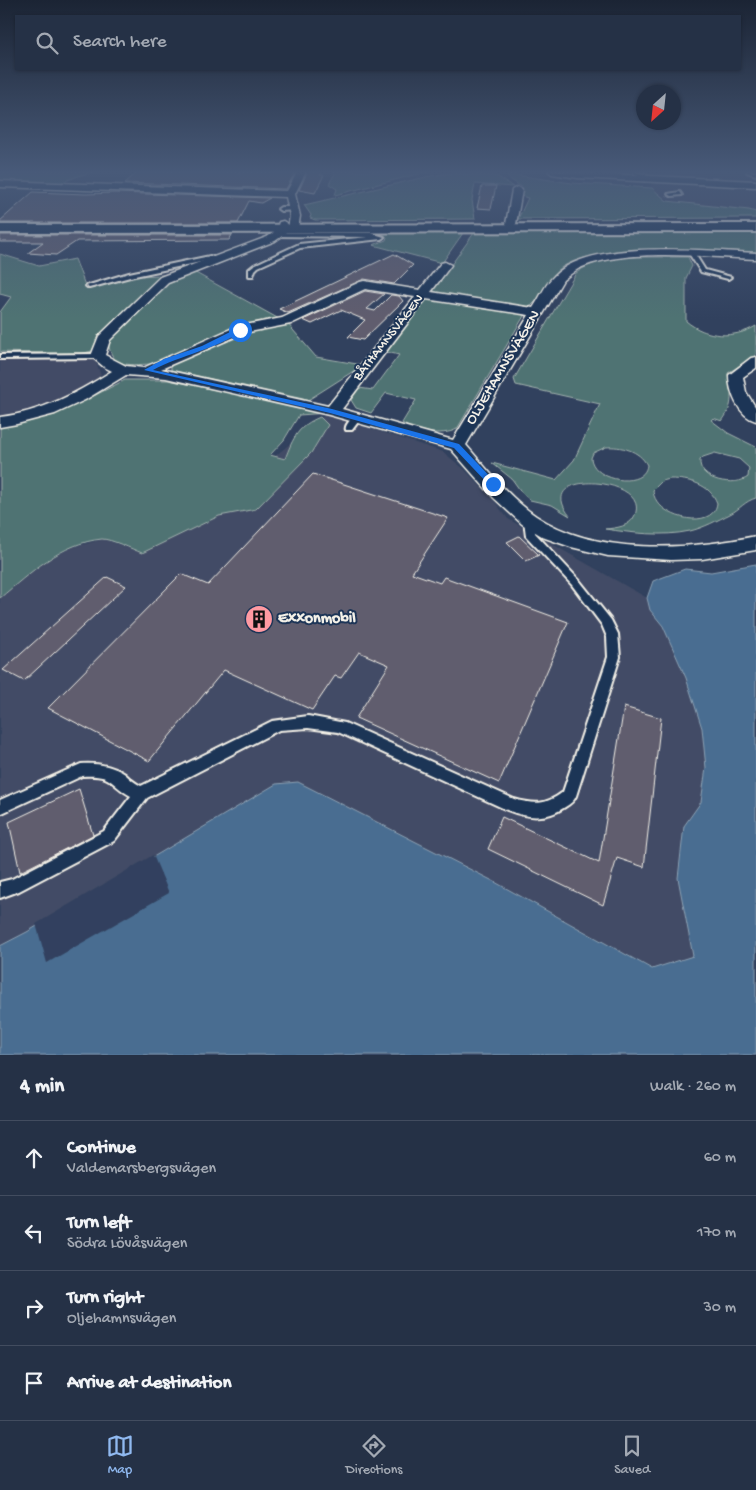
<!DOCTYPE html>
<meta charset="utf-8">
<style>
:root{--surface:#253146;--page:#2d394d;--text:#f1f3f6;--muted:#a3a9b3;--line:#424c5f;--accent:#90b9f0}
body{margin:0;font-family:"Gochi Hand",sans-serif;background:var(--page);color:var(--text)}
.compass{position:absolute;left:636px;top:85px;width:45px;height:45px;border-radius:50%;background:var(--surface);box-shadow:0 1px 4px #0004;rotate:207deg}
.stop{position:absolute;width:15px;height:15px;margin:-11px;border:4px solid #1a73e8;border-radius:50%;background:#fff}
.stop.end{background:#1a73e8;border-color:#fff;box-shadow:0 1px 5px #0008}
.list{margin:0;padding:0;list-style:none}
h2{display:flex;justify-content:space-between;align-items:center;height:65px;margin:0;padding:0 20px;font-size:21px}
h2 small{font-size:16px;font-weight:400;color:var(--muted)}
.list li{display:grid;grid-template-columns:32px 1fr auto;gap:15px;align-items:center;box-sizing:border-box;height:75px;padding:0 20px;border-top:1px solid var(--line)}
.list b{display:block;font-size:19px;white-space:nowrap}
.list p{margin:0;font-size:16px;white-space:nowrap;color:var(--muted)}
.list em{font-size:16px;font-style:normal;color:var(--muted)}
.icon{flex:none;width:28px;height:28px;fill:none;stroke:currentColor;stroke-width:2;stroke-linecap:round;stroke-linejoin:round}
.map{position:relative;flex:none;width:756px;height:1055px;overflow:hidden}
.search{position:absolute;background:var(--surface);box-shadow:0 1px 4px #0004;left:15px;right:15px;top:15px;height:55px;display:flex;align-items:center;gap:12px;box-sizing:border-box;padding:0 18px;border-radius:0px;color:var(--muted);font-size:19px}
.sheet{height:365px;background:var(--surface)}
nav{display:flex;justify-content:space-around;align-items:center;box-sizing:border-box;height:70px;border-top:1px solid var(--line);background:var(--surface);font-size:14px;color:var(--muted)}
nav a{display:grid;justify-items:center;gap:2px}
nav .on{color:var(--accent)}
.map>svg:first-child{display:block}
</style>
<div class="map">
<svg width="756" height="1055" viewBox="0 0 756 1055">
<rect width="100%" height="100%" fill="#31415e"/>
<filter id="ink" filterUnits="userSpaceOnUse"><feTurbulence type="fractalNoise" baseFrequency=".02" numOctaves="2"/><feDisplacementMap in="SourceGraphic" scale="10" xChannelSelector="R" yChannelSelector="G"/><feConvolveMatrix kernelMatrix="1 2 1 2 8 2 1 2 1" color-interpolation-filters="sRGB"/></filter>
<g filter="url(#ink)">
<g fill="#434c66">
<path d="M658,171H756V212L667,201L652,188L651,181L666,177L664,171Z"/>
<path d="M0,359H95L101,376L63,401L38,410L0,417Z"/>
<path d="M326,414L443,452L464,469L494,501L508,519L647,598L650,610L663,626L686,678L702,728L706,768L701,802L684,826L678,878L694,956L653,969L493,881L27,932L0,946V598L42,562L73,547L104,539L142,553L274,457Z"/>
</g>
<g fill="#507373" stroke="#a2b2ae" fill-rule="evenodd">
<path d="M37,171H101L81,175L57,184L0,182V173Z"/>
<path d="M332,171H430L335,195L337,189L329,184L335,173Z"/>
<path d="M451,173L497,176L513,187L475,184L472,200L475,219L315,220L310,218L311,215L304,205L430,176Z"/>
<path d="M509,174L572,183L652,188L667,201L749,210L756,212V218L518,219L528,198L521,196L523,188L507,177Z"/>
<path d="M294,232L463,233L442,263L373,245L386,240L387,237L384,235L289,233Z"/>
<path d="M756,232V252C709,252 600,242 562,267C548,277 544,295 531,306H522L438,293L433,290L474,233Z"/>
<path d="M0,254L39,266L75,259L86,288L136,276L163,275L97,339L92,351L80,354L0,352V312L11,297L0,294Z"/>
<path d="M630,257H688L692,266L686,278V321C706,338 734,339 756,326V355L728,373C731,394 735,404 722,421L713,418L711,420L728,433L756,447V498C745,501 740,509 730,514C718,520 703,528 690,531C663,537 632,533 605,529C616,528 630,527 635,515C651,476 530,468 570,516L552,505L530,500L522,493L512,479L492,463L556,480L574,460L600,404L516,385L514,379L576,273C592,261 610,259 630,257ZM606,447C621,446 639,450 647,465C644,490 593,481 591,458L593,453ZM715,453L739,459L749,468L748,477C735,487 698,481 700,460L703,457ZM670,479C689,479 710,484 717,503C714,532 654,518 653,490L662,481Z"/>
<path d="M192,271L281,320L151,364C127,365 111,368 108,341L167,281Z"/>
<path d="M435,298L521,313L524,316L457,429C442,437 415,432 402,423L416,400L386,393L371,413L356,408L351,400L359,388L373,390L399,355L387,352L424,300Z"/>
<path d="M287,323L316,357L363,365L308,400L171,370V361L239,332Z"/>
<path d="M125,380H168L327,413L299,415L284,440L270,455L285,459C293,438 298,426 320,417L328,425L311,453L256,509L219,516L142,553C132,549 111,539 102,539C61,543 30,573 0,598V426L46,416L74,406Z"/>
</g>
<path fill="#496d91" stroke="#8da2b4" d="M756,564V1055H0V946L27,932L276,784L298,782L493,881L652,969L693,956L678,878L684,826L701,802L706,768L702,728L686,678L663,626L650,610L647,598L653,581L685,569L711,572Z"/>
<path fill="#31415e" d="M153,855L169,893L47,963L36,924Z"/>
<g fill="#615d6e" stroke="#f4f1e8">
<path d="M139,171L265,172L296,171L286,189L125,183Z"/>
<path d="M308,171H322L320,175H324L315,193L299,190Z"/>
<path d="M482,186H496L491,209L477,208Z"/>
<path d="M33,192L86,194L115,193L270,198L261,203L249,201L238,223H0V221Z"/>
<path d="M0,235H232L229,240L77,241L56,255L28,253L43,242H0Z"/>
<path d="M394,254L413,265L394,284L364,279L288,313L279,309Z"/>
<path d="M365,291L384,294L367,309L375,311L391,295L399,296L403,301L363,340L348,337L365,320L341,310L312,324L303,320Z"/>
<path d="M313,474L448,518L412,573L440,583L444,577L568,622L499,783L356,718L389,665L359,652L341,678L335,676L312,710L224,670L149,761L48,708L181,574L208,585Z"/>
<path d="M519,536L539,555L526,561L507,542Z"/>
<path d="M107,577L126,586L24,681L3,670Z"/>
<path d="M624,707L661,718L644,867L617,858L603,905L488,849L502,817L599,863Z"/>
<path d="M79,789L93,835L20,872L9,822Z"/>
</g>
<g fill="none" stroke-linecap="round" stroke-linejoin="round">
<g stroke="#f4f1e8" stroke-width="4">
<g id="lane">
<path d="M747,171L756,172V175L747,172Z"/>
<path d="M634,172L646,174L648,180L644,181L642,176L634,174Z"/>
<path d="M680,192L682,195L671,196L668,194Z"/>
<path d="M293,207L295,208V210L281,211L278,209L281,207Z"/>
<path d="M277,233H371L384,237L381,239L300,248L258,267L255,270L253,276H249V269L254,265L299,244L368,237L275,236L274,235Z"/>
<path d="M693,253L695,254L705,270L731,277L728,279L701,272L690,255Z"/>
<path d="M210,256L221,260L218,262L210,260L130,277L89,288L86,286L129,273Z"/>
<path d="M98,354L102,356L101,358L0,359V355Z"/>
<path d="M357,415L360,416L361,418L352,430H346C344,426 352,417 357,415Z"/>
<path d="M529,517L534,520L535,533L579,580L611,620L618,634L620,657L576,796C574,801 570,804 565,807C546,820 527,818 507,810L338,732L308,728L279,730L147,798L114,841L19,891L0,898V882L12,879L104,831L131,796C109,784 114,774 82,776L0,814V800L81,764C96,763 112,765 125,774C130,779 135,783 141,786L272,721L308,716L345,723L514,799C535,805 546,805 563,792L608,657L607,637L602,625L572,585L526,536L524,520Z"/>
</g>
</g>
<g stroke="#f4f1e8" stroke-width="3">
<g id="street">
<path d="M298,171H306L295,194L300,216L298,229L293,232L288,229L290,216L286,197L0,187V181L287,191Z"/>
<path d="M548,171L756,181V187L578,178L552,174Z"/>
<path d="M517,187L522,190L516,224L511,227L506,224L512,190Z"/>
<path d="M283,221L288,224L285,234L275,241L168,283L110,340L105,355L126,366L143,368L235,327L282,318L360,282L364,281L420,290L441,263L445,262L451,265L431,292L533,308C540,298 545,284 554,276C590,238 707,251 756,253V259C707,257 622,247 578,269C573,272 568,276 563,280L466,445C487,469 509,498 536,516C596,556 688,550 756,536V550L702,559L671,560L608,556L571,547L545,538L522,524L494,498L451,449L329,415L166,378L126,375L85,400L55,414L17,424L0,427V417C42,412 77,393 112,371L104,367L91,356L99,336L160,277L267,237L276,231L279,222ZM365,289L415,297L328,406L161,369L244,333L291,324ZM426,299L529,315L453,440L342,409Z"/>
<path d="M756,357V368L743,377L746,392L756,408V421C738,416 729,391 729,375L751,358Z"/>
</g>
</g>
<g stroke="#f4f1e8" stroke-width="4">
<path id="secondary" d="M756,224V232L0,233V225Z"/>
</g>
<use href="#lane" fill="#1d3557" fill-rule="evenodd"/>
<use href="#street" fill="#1d3557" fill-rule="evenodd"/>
<use href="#secondary" fill="#1d3557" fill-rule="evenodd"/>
</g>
</g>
<linearGradient id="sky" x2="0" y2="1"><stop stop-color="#1b2434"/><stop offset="0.54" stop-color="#485a79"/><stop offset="1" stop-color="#485a79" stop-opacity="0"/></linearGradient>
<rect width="756" height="319" fill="url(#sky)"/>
<path fill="#1a73e8" d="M238,328L243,330C217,349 181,355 153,370L332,409L459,444L497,484L490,486L454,448L330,413L144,370L164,359L202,346Z"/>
<defs>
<g id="building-disc" transform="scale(1.4375)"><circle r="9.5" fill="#ff9aa2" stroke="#1d3557"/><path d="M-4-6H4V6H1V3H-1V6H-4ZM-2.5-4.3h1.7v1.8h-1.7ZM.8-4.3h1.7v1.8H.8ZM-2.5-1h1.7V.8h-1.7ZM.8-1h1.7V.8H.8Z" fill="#111"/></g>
</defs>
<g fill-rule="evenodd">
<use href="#building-disc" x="259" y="619"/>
</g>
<g text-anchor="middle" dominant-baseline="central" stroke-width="4" stroke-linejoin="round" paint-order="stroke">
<g font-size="14" fill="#f4f1e8" stroke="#1d3557">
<text transform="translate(389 338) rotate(-52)">BÅTHAMNSVÄGEN</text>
</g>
<g font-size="16" fill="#f4f1e8" stroke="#1d3557">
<text transform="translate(504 368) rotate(-59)">OLJEHAMNSVÄGEN</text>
</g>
<g font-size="16" font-weight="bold" fill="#f4f1e8" stroke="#1d3557" text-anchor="start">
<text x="278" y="619">Exxonmobil</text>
</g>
</g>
</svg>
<svg class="compass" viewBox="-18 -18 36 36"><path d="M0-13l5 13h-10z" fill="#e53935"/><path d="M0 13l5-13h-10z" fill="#a3a9b3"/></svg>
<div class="stop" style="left:240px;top:330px"></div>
<div class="stop end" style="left:493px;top:484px"></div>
<div class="search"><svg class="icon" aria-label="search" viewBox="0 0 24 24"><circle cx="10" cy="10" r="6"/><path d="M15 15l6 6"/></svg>Search here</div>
</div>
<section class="sheet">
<h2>4 min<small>Walk · 260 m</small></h2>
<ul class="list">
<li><svg class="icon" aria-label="ahead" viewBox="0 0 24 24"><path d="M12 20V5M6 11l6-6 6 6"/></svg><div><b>Continue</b><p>Valdemarsbergsvägen</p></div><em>60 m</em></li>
<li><svg class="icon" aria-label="left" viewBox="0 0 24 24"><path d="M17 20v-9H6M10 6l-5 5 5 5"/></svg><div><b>Turn left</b><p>Södra Lövåsvägen</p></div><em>170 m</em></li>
<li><svg class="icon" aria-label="right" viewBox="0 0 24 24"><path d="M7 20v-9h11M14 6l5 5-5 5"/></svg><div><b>Turn right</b><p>Oljehamnsvägen</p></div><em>30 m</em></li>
<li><svg class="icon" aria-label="arrive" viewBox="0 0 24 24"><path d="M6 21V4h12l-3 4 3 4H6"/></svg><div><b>Arrive at destination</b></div></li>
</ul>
</section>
<nav>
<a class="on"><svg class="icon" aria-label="map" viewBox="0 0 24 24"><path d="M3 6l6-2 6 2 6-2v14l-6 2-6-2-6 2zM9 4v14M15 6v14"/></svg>Map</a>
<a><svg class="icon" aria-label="directions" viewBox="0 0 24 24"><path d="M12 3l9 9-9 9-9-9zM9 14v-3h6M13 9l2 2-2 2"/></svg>Directions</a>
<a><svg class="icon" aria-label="saved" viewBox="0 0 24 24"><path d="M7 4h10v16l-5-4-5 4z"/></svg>Saved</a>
</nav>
